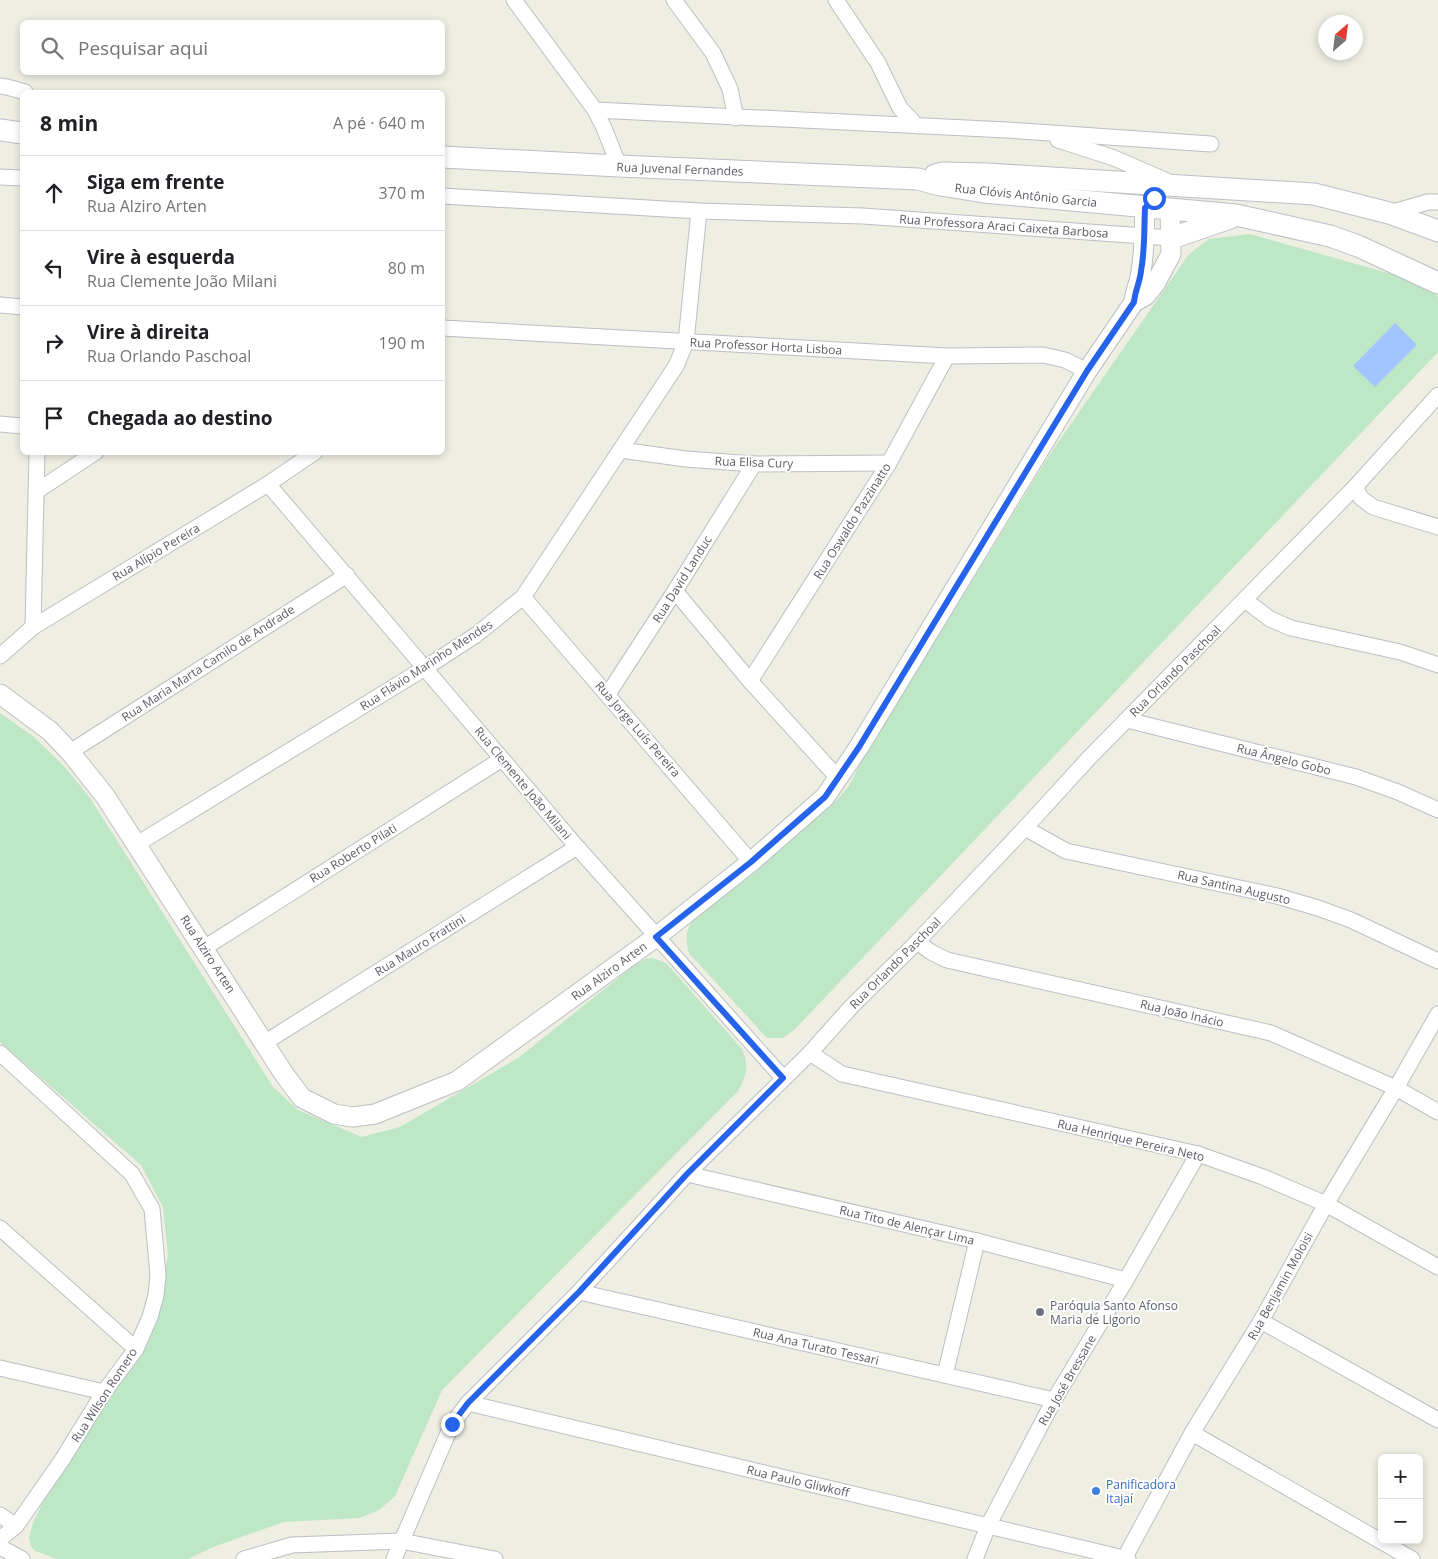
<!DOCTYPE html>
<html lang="pt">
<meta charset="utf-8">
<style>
:root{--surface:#fff;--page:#f2f2f2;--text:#202124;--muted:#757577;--line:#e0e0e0}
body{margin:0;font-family:"Open Sans",sans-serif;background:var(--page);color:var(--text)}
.controls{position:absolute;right:15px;bottom:15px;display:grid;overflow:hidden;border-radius:8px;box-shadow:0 2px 8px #0003}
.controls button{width:45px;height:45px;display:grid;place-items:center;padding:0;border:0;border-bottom:1px solid var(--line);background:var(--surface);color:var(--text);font:25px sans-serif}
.compass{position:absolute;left:1318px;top:15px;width:45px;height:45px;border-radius:50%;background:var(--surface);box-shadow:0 2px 8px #0003;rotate:28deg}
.stop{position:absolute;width:15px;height:15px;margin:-11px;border:4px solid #2563eb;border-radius:50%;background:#fff}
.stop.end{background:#2563eb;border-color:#fff;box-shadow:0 1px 5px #0008}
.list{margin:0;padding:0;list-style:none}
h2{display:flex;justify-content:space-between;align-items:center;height:65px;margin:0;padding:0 20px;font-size:21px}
h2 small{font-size:16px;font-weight:400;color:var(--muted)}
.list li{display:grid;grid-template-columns:32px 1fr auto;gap:15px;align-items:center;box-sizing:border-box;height:75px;padding:0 20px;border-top:1px solid var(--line)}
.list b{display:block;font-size:19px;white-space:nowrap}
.list p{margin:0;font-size:16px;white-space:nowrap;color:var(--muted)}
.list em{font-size:16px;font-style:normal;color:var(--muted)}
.icon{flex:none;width:28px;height:28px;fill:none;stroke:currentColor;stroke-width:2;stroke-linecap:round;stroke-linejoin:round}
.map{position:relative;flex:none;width:1438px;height:1559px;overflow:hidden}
.search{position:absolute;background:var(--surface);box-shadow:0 2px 8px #0003;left:20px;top:20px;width:425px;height:55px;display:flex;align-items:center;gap:12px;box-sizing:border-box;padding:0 18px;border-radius:8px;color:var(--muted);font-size:19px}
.panel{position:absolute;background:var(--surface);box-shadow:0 2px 8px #0003;left:20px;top:90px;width:425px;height:365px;border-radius:8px}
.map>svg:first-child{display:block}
</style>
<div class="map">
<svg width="1438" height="1559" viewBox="0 0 1438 1559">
<rect width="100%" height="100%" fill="#eeeee2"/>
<g fill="#bde7c5">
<path d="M1250,234L1420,282L1433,291L1438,297V352L795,1029L783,1038H767L689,953C684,936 687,925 699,912L834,803L849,786L860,764L1048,457L1189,254L1209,239Z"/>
<path d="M0,713L34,737L64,766L90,798L273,1087L298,1110L362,1137L400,1127L518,1058L631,968C647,957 649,955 667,964L742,1049C749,1065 747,1076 738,1091L442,1390L395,1496L379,1510L360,1518L284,1522L213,1547L188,1559H57L35,1551L31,1546L29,1538L33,1523L42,1504L145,1337L160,1301L168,1255L163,1207L141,1165L0,1042Z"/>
</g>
<path fill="#a2c5ff" d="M1395,323L1417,345L1375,387L1353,366Z"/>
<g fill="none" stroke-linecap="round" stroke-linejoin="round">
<g stroke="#bdbec4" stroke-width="17">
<g id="minor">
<path d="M514,0L595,110L604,128L619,166"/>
<path d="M674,0L713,53L730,89L736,118"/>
<path d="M836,0L878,63L900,108L917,126"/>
<path d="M0,86L7,87L25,92"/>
<path d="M595,110L1007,130L1211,144"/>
<path d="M1058,140L1114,158L1167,181"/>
<path d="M0,177L22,178"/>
<path d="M442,196L699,211L863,216L1172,238"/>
<path d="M1389,213L1428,202H1438"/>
<path d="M0,305L22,307"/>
<path d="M442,328L947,356L1043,355L1065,360L1087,371"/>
<path d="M0,424L22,426"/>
<path d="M620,450L686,459L754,464L889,463"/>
<path d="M268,484L577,847L783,1078"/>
<path d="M1355,487L1361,498L1373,507L1438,527"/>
<path d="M37,491L96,452"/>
<path d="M675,591L750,681L838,778"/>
<path d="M523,597L751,862"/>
<path d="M1245,600L1270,619L1291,628L1400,652L1438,665"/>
<path d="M33,627L37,452"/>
<path d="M0,656L33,627L268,484L315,452"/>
<path d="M750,681L889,463L947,356"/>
<path d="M608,694L675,591L754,464"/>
<path d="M1127,720L1356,777L1398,792L1438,810"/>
<path d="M70,752L347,575"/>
<path d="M1025,828L1066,851L1277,896L1318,908L1351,920L1438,961"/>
<path d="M137,844L425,668L476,635L523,597L676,366L686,342L699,211"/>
<path d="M917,942L931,952L947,960L1271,1033L1396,1088L1438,1112"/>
<path d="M204,948L502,759"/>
<path d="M264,1043L577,847"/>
<path d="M0,1053L132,1174L152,1209L158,1275L156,1295L150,1317L136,1349L104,1392L62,1460L16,1526L0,1539"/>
<path d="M810,1053L842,1074L1198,1154L1263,1177L1326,1204L1438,1267"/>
<path d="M687,1174L977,1241L1126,1280"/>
<path d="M0,1228L136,1349"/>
<path d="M579,1292L1054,1400"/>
<path d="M1261,1321L1438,1420"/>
<path d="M0,1368L104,1392"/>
<path d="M945,1375L977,1241"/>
<path d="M468,1403L1128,1559"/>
<path d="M1192,1433L1412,1559"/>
<path d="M0,1515L16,1526"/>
<path d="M0,1547L22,1559"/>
<path d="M244,1559L292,1545L401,1541L495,1559"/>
<path d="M394,1559L452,1424L468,1403L579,1292L687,1174L810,1053L851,1007L917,942L1025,828L1089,758L1355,487L1438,395"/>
<path d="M975,1559L988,1526L1054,1400L1126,1280L1198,1154"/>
<path d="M1124,1559L1192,1433L1261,1321L1326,1204L1396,1088L1438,1014"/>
</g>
</g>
<g stroke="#bdbec4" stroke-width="21">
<g id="tertiary">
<path d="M1134,302L1145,296L1155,284L1171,254L1170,210"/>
<path d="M0,694L50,731L70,752L105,796L284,1074L302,1098L334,1114L353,1117L375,1114L457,1081L656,937L751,862L825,797L859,747L1087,371L1134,302C1135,291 1140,282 1141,271C1145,250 1144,229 1145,207"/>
</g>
</g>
<g stroke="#bdbfc7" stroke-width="23">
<g id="secondary">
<path d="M0,130L22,133"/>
<path d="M442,157L619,166L918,179L940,185L984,192L1236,215L1330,236L1358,246L1438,283"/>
<path d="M935,175L942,173L987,174L1314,194L1389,213L1438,231"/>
<path d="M1172,238L1230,218"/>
</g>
</g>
<use href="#minor" stroke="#fff" stroke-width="15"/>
<use href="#tertiary" stroke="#fff" stroke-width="19"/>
<use href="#secondary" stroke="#fff" stroke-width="21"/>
</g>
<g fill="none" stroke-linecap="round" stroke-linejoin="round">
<path stroke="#2563eb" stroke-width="6" d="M452,1424L468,1403L579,1292L687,1174L783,1078L656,937L751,862L825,797L859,747L1087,371L1134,302C1135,291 1140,282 1141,271C1145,250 1144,229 1145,208L1154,198"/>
</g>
<circle fill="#6b7280" stroke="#fff" stroke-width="2" cx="1040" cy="1312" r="5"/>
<circle fill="#3f7fe0" stroke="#fff" stroke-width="2" cx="1096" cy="1491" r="5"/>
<g text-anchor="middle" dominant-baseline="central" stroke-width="4" stroke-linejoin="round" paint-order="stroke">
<g font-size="12" fill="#5b5d64" stroke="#fff">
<text transform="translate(680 169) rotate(2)">Rua Juvenal Fernandes</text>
<text transform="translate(1026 195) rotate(6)">Rua Clóvis Antônio Garcia</text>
<text transform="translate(1004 226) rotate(4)">Rua Professora Araci Caixeta Barbosa</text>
<text transform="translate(766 346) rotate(3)">Rua Professor Horta Lisboa</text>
<text transform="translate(754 462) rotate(2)">Rua Elisa Cury</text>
<text transform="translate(852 521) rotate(-58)">Rua Oswaldo Pazzinatto</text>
<text transform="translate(156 552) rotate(-31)">Rua Alípio Pereira</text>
<text transform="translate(682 579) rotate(-58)">Rua David Landuc</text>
<text transform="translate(208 663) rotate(-33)">Rua Maria Marta Camilo de Andrade</text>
<text transform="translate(426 665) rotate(-33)">Rua Flávio Marinho Mendes</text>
<text transform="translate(1175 671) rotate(-45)">Rua Orlando Paschoal</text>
<text transform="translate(638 729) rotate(49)">Rua Jorge Luís Pereira</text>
<text transform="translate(1284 759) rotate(14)">Rua Ângelo Gobo</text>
<text transform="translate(523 783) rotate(50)">Rua Clemente João Milani</text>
<text transform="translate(353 853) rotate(-32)">Rua Roberto Pilati</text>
<text transform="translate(1234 887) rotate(13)">Rua Santina Augusto</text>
<text transform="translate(420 945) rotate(-32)">Rua Mauro Frattini</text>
<text transform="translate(208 954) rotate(57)">Rua Alziro Arten</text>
<text transform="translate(895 963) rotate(-45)">Rua Orlando Paschoal</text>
<text transform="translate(609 971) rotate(-36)">Rua Alziro Arten</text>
<text transform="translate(1182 1013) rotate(13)">Rua João Inácio</text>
<text transform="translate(1131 1140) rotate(13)">Rua Henrique Pereira Neto</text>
<text transform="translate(907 1225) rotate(13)">Rua Tito de Alençar Lima</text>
<text transform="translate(1280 1286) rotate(-61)">Rua Benjamin Moloisi</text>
<text transform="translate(816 1346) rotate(13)">Rua Ana Turato Tessari</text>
<text transform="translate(1067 1380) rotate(-60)">Rua José Bressane</text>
<text transform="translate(104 1395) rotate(-57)">Rua Wilson Romero</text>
<text transform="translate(798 1481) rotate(13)">Rua Paulo Gliwkoff</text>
</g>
<g font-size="12" fill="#5b616d" stroke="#fff" text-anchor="start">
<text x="1050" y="1305">Paróquia Santo Afonso<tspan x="1050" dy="14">Maria de Ligorio</tspan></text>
</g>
<g font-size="12" fill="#366cbe" stroke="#fff" text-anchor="start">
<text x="1106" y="1484">Panificadora<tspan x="1106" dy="14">Itajaí</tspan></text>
</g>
</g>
</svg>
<div class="controls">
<button>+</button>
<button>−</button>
</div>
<svg class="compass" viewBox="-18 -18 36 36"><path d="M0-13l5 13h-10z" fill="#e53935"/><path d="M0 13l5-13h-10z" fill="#757577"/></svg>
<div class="stop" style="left:1154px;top:198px"></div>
<div class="stop end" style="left:452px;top:1424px"></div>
<div class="search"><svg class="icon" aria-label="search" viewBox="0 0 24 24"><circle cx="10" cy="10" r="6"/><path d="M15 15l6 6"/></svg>Pesquisar aqui</div>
<section class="panel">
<h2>8 min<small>A pé · 640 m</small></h2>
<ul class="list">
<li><svg class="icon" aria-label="ahead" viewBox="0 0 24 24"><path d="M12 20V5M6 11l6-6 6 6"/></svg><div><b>Siga em frente</b><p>Rua Alziro Arten</p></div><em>370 m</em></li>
<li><svg class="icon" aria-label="left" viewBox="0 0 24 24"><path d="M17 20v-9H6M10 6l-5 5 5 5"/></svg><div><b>Vire à esquerda</b><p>Rua Clemente João Milani</p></div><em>80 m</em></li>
<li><svg class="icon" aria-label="right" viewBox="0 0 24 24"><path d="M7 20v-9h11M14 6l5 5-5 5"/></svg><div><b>Vire à direita</b><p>Rua Orlando Paschoal</p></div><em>190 m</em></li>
<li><svg class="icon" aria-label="arrive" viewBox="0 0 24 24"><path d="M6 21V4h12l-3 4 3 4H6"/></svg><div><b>Chegada ao destino</b></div></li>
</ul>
</section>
</div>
